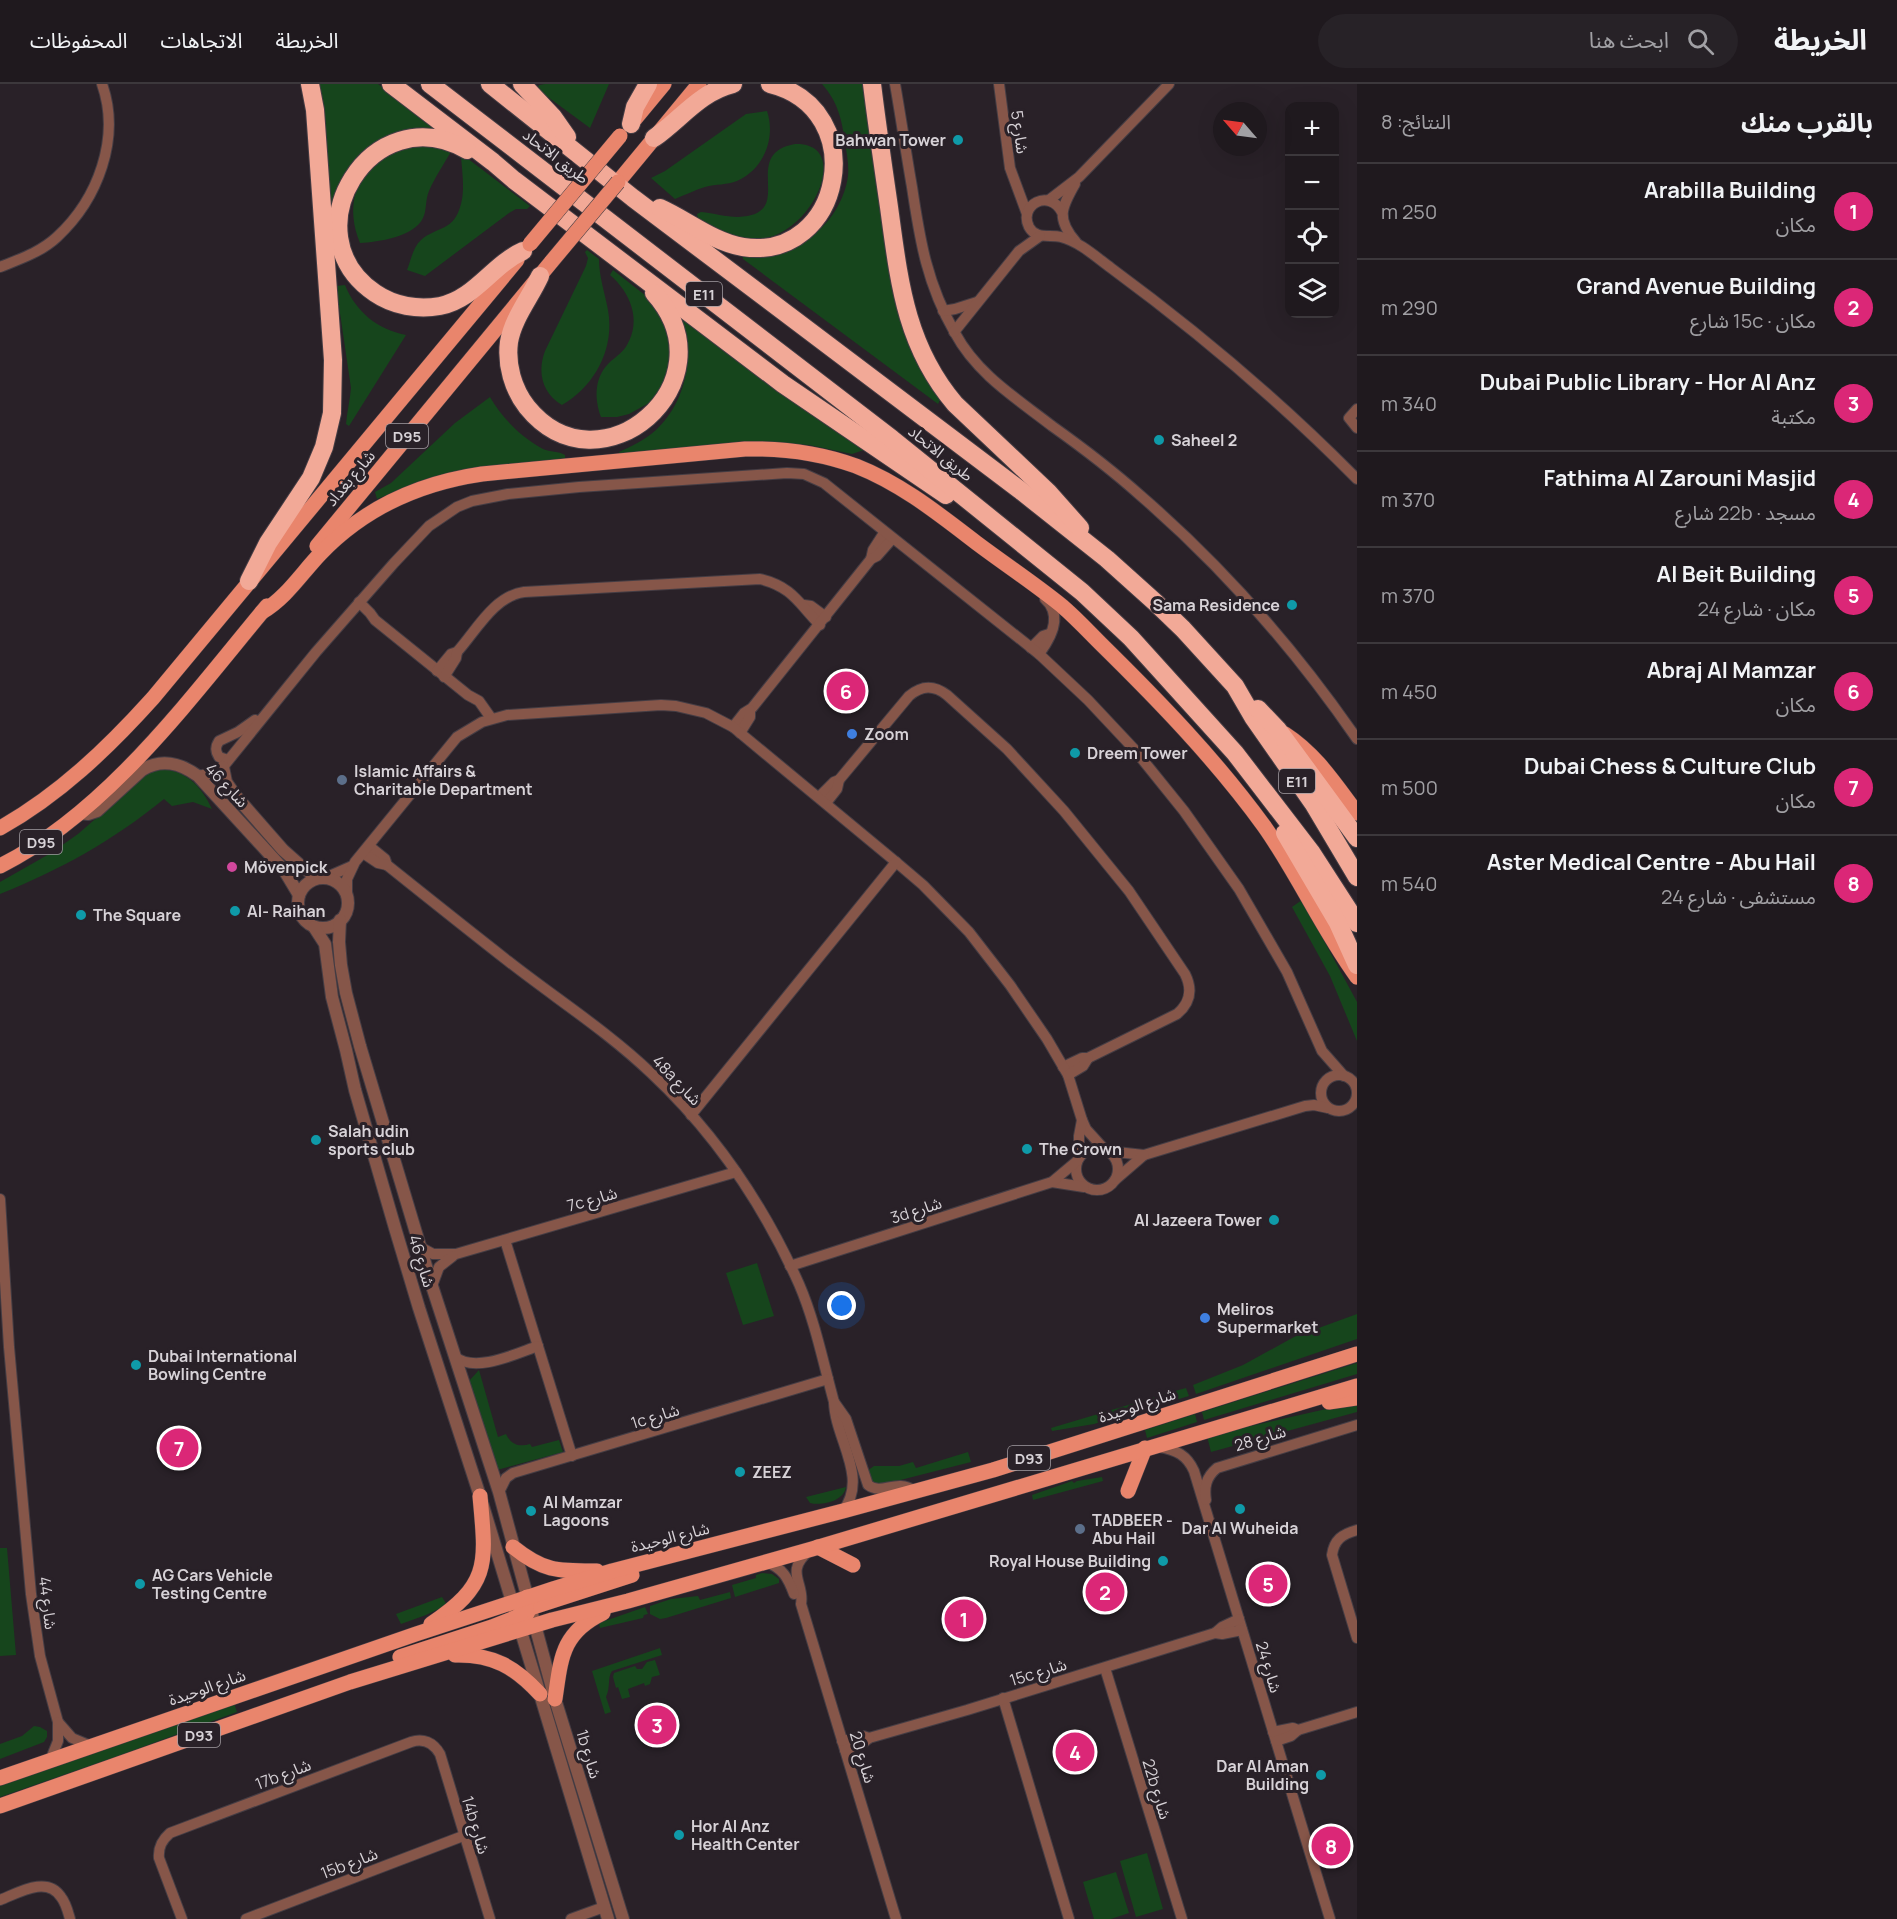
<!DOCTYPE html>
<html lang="ar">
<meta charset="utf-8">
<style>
:root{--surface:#1f191e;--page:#272227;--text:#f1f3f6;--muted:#a1a0a4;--line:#3c383c;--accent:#db2777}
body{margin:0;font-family:Manrope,"Noto Sans Arabic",sans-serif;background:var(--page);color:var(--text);direction:rtl}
.controls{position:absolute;right:18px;top:18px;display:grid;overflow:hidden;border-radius:12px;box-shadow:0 6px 24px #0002}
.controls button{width:54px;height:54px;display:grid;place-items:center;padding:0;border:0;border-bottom:2px solid var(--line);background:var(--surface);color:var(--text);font:30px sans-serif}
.compass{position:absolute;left:1213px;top:18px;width:54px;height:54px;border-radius:50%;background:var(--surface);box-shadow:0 6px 24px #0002;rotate:298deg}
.you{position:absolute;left:842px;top:1222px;width:21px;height:21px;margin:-15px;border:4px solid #fff;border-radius:50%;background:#1a73e8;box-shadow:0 0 0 9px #1a73e833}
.badge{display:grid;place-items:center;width:39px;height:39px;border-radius:50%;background:var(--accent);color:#fff;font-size:20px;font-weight:700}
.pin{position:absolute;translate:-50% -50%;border:3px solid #fff;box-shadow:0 2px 6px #0006}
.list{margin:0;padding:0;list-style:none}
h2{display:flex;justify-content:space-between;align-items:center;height:78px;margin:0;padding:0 24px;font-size:26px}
h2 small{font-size:20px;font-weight:400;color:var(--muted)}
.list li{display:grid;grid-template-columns:39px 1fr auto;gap:18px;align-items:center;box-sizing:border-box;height:96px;padding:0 24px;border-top:2px solid var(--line)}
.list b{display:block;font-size:22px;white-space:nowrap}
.list p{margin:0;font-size:20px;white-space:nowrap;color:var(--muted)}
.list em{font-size:20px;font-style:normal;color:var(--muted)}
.icon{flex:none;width:33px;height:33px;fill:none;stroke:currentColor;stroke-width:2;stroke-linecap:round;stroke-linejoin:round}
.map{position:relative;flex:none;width:1357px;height:1835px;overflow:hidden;direction:ltr}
header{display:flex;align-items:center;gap:36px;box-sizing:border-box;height:84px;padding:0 30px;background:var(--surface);border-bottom:2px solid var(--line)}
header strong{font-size:28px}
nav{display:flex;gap:33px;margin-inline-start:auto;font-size:21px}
.search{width:420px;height:54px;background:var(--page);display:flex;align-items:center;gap:15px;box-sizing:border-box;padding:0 21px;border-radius:33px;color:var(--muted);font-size:22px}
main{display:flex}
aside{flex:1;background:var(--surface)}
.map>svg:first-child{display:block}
</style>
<header>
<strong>الخريطة</strong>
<div class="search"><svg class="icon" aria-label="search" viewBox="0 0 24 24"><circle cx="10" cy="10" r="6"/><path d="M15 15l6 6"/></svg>ابحث هنا</div>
<nav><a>الخريطة</a><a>الاتجاهات</a><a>المحفوظات</a></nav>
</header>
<main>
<aside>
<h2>بالقرب منك<small>النتائج: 8</small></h2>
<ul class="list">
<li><span class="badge">1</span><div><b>Arabilla Building</b><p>مكان</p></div><em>250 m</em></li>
<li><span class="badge">2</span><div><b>Grand Avenue Building</b><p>مكان · 15c شارع</p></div><em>290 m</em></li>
<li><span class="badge">3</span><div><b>Dubai Public Library - Hor Al Anz</b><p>مكتبة</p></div><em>340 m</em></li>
<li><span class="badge">4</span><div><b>Fathima Al Zarouni Masjid</b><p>مسجد · 22b شارع</p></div><em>370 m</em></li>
<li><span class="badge">5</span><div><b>Al Beit Building</b><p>مكان · شارع 24</p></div><em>370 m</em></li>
<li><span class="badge">6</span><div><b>Abraj Al Mamzar</b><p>مكان</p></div><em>450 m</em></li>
<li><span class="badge">7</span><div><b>Dubai Chess &amp; Culture Club</b><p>مكان</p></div><em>500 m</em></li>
<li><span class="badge">8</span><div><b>Aster Medical Centre - Abu Hail</b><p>مستشفى · شارع 24</p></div><em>540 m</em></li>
</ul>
</aside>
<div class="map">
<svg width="1357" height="1835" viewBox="0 0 1357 1835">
<rect width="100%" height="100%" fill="#292128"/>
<g fill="#16451c">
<path d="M319,0H378L433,41L435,46L363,70L347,88L333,121H329Z"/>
<path d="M545,0H609L590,44L537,5L539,1Z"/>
<path d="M822,0H862C869,45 876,90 883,135C893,202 899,259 940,316L938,320L743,175L742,170C757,166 797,160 809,153C830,141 845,115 848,92C849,81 847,70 845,59C842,36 838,18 822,0Z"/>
<path d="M767,27C776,54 764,85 737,97C727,101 716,100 705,103C695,106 685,111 675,115L651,94L665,87L746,30Z"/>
<path d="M795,60C854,58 812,153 758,155C736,156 717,145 698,135L697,130L701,128C714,129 725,133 738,133C799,131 738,70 795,60Z"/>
<path d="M418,61L452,66C444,80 435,93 429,107C425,116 427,126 423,134C414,153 378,158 360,159C346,125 353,90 387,70C396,65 409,64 418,61Z"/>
<path d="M463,71L530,122L527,125H516L509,129L425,192L407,186C411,176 413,163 421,156C437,142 454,148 461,120C465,105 462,87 461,72Z"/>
<path d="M587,166L599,175C599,193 605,209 608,226C615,264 595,302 562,321C542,309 537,288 545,267L586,182L588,174L585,168Z"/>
<path d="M613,186L650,215L662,230L672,268L665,300L649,319L629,330L617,333H601C594,314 594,292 611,277C617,272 623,268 627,261C642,236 630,208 610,191Z"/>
<path d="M345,201C356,228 377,245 406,251L349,342L346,340C347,328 350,316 351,304L336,202Z"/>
<path d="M682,235L757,292L864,366L852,370L809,361L746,357L620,371L619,368C632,362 645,356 656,346C685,319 695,275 681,237Z"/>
<path d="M490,313C502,334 521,353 543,365C550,368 559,367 565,371V374L449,389L425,396L377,415L375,408L391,399L455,339Z"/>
<path d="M156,685C184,684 201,701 212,725L193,718L172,722L164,715C114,756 60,786 0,810V798L51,769L78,750L146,691Z"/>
<path d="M1302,816L1357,918V957L1330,892L1292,823Z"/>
<path d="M757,1179L774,1232L743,1241L726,1189Z"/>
<path d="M1357,1230V1255L1196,1310L1193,1301L1243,1281L1294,1253Z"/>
<path d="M1357,1279V1290L1204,1336L1202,1328Z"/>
<path d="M479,1286L498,1353L506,1350C511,1361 520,1363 530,1360L532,1363L559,1356L563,1368L497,1386L469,1297Z"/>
<path d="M1186,1304L1189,1312L1159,1321L1164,1310Z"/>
<path d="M1155,1313L1151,1322L1094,1340L1052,1347L1051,1344Z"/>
<path d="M1357,1318V1328L1211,1368L1207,1352Z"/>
<path d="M1195,1330L1197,1338L1147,1354L1145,1346Z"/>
<path d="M968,1368L971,1378L877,1402L866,1392L867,1387L874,1382H899L913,1378L916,1384Z"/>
<path d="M1102,1393L1103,1397L1033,1416L1032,1411L1072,1397L1074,1399L1077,1397Z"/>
<path d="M846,1403C844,1417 822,1422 810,1419L806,1413Z"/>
<path d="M0,1464H7L16,1571L0,1572Z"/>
<path d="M762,1489L772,1490L779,1495V1499L735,1513L732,1501L756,1494V1491Z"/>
<path d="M730,1508L731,1514L666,1534L660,1535L650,1530V1522L671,1515L698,1512L700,1516Z"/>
<path d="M442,1513L447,1521L426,1531L401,1540L396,1530Z"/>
<path d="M645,1523L648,1530L644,1531L643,1534L600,1544L599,1539Z"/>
<path d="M660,1564L662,1571L612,1587C607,1594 611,1602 606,1613L611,1628L605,1630L592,1587Z"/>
<path d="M655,1576L660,1591L652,1593L650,1600L645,1602L644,1599L628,1605L630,1613L622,1615L618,1603L616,1604L613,1593L614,1589L635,1582L637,1585H642L647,1578Z"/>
<path d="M234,1619L237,1628L121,1671L0,1713V1701Z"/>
<path d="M34,1642L40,1643L47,1647V1653L44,1658L0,1675V1660L22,1652Z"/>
<path d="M1147,1769L1163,1825L1136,1833L1120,1777Z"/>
<path d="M1116,1788L1129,1829L1111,1835H1094L1083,1798Z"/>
</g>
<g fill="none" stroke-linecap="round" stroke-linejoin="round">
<g stroke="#453d44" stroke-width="12">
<g id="minor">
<path d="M895,0C901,34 906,69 912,103C920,157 927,200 955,249C977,290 1016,314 1052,342C1083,364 1113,387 1141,412C1223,483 1295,565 1357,655"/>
<path d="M999,0L1010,84L1027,130"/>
<path d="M1075,100C1061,124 1056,135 1076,158"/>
<path d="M1049,116L1079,93L1169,0"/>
<path d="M1062,128C1049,104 1018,121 1029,143C1036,156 1050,150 1061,153C1080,158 1096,173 1111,184C1198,248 1281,318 1357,395"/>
<path d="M0,183C20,175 41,168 57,153C98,115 121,54 102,0"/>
<path d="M943,227L955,225L977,218"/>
<path d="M954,248L1019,167L1040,152"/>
<path d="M1357,325L1349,334L1357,344"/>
<path d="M871,475L873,466L884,449"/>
<path d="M359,518L370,529L375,536L468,611L479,617L491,634"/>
<path d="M804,521L811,522L826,533"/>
<path d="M1031,564L1043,552L1049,550"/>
<path d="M1039,570C1051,554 1063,531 1045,515"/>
<path d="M437,587L451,570L457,568C476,547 494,512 524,508L760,495C793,503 799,520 820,541"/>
<path d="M444,593L456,574L457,568"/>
<path d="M733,643L744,629L752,624L871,475L877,472L892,455"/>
<path d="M740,649L750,633V626"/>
<path d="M228,676L219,673C215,667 215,663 219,657L238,648L255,636"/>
<path d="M198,692L213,689L223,683L316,568L394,479L429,442L457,423L472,417L508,410L579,403L787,389L804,390L824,399L1039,570L1088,616L1134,665L1184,727L1239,805L1287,888L1322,967L1344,992"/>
<path d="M819,713L834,698L839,696"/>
<path d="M826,719L837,705L839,696L909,612C922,601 934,601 947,611L1007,665L1064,727L1129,807L1185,890C1193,906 1190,919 1177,930L1088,974H1082L1063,983"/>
<path d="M369,762L385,775L387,781C427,813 467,845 508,877C555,914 607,947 651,989C714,1048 764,1122 799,1200C815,1237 823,1278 834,1318C835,1355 869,1393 843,1427"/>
<path d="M363,769L378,779L387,781"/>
<path d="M327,793L352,782"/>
<path d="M347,810V795L355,778L457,653L482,638L507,631L661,621L676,622L706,629L733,643L896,778L923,801L969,848L1010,901L1047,955L1068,991L1082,1036L1086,1045L1105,1066"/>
<path d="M1068,991L1083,982L1088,974"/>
<circle cx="1339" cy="1009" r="18"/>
<path d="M691,1031L896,778"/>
<circle cx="1097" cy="1085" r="21"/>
<path d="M1107,1067L1144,1071L1305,1022L1314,1021L1328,1024"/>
<path d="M1079,1074V1052L1082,1036"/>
<path d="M1115,1096L1144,1071"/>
<path d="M1052,1098L1084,1103"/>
<path d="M0,1115L9,1263L31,1510L40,1572L58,1638V1657L50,1677"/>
<path d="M505,1156L572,1372"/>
<path d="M420,1163L433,1170H456L736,1088"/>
<path d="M790,1182L1052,1098L1077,1077"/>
<path d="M432,1202L439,1183L453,1172"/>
<path d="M455,1273C476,1289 515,1270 538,1262"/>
<path d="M834,1318L846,1335L868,1401C883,1412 895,1394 915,1407"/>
<path d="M1160,1363C1176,1366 1187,1371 1194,1387L1330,1835"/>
<path d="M499,1408L506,1394L513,1389L828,1295"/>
<path d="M1206,1416C1204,1403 1206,1393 1217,1384L1357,1341"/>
<path d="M1357,1446C1342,1450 1334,1456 1332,1471L1357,1554"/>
<path d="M809,1467C784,1488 805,1499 801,1520L896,1835"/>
<path d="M766,1478C783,1484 788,1494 794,1510"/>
<path d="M1215,1549L1222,1543L1239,1535"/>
<path d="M1105,1584L1182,1835"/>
<path d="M1003,1614L1069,1835"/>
<path d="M58,1638L72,1654L91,1662"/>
<path d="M1273,1648L1293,1644L1298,1646L1357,1628"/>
<path d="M842,1657L863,1652L869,1654L967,1626L1215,1549L1222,1550L1242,1546"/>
<path d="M1276,1657L1291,1652L1298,1646"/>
<path d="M845,1666L862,1660L869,1654"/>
<path d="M0,1816C18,1809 47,1791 61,1813C66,1819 68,1828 70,1835"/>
<path d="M182,1835L159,1774C158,1763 162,1756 170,1749L411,1658C423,1654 433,1658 440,1670L490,1835"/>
<path d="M246,1835L463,1752"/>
<path d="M571,1835L604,1823"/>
</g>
</g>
<g stroke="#453d44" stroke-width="14">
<g id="tertiary">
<path d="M223,683L226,698L235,711L283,766L301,782L318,794"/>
<path d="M79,729L88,730L97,727L142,686C162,674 180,679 198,692L284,786L299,811"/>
<circle cx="323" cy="819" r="25"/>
<path d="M340,836L339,858L341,881L346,909L360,962L432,1202L499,1408L555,1615L623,1835"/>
<path d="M314,843L325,860L332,913L346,966L355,1006L395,1144L419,1224L480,1412L608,1835"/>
</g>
</g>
<g stroke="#453d44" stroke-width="16">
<g id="primary">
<path d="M635,35L664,0"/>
<path d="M618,98L699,0"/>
<path d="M317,462L552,177"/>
<path d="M262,528C286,514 301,490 320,470C364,424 420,399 482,390L745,365C783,364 820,369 856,382C902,400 940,431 978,460C1006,481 1035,500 1062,522C1076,534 1088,547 1101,560C1160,618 1216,676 1264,742C1298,790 1322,845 1357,893"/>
<path d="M1285,650C1316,670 1335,700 1357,729"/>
<path d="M0,744C59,711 108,664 153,614L517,176"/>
<path d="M0,782C108,728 191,613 267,522"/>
<path d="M1329,1318L1357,1314"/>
<path d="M1128,1407L1145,1364"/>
<path d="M513,1463C544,1488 558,1487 597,1487"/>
<path d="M818,1463L853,1481"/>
<path d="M524,1535L530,1524L632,1491"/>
<path d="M431,1540C491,1500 486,1479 480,1412"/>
<path d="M455,1571C493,1570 515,1583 540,1610"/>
<path d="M400,1573L492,1543L517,1533L526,1524L527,1513"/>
<path d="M555,1615C561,1575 561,1549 603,1529"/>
<path d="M0,1694L416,1550L553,1505L612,1487L843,1427L993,1386L1357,1270"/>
<path d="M0,1722L350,1598L552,1536L628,1517L812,1465L1357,1302"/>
</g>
</g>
<g stroke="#453d44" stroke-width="20">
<g id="motorway">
<path d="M391,0L493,78L514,96L783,300L946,411"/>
<path d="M430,0L892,355L1082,508L1131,554L1235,669L1311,768L1357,839"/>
<path d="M490,0L633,114L1020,406L1107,475L1156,519L1183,545L1235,602L1253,633L1313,719L1357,793"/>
<path d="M522,0L553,33L567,53"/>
<path d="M872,0C877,41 883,82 889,123C899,196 905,261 955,320L1048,408L1080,444"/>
<path d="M631,40L635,23L648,0"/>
<path d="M654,54C681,35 700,8 733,0"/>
<path d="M467,66C371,11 288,150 375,209C394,222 418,226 440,222C475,215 492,181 523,167"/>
<path d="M660,124C687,136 713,158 743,163C843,178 872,25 770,0"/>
<path d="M540,192C530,214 513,234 509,258C506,281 513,305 527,323C600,413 734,298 654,209"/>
<path d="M249,497L268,459L311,394L324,363L332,329L333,276L315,26L310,0"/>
<path d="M1258,625L1278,646L1357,754"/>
<path d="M1285,749L1338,839L1357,881"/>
</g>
</g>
<use href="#minor" stroke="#865649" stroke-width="10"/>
<use href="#tertiary" stroke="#865649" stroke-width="12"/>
<use href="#primary" stroke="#e9856c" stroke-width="15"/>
<use href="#motorway" stroke="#f2a997" stroke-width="18"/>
<g stroke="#453d44" stroke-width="16" stroke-linecap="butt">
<g id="primary-bridge">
<path d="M530,160L620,52"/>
<path d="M552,177L618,98"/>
</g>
</g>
<use href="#primary-bridge" stroke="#e9856c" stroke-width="15"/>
</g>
<g fill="#0f9aa8" stroke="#292128" stroke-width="2">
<circle cx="958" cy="56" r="6"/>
<circle cx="1159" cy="356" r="6"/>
<circle cx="1292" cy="521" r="6"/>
<circle cx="1075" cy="669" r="6"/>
<circle cx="235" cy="827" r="6"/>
<circle cx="81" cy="831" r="6"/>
<circle cx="316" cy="1056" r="6"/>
<circle cx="1027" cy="1065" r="6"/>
<circle cx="1274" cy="1136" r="6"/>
<circle cx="136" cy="1281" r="6"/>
<circle cx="740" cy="1388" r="6"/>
<circle cx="1240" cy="1425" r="6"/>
<circle cx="531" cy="1427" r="6"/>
<circle cx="1163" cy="1477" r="6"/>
<circle cx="140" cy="1500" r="6"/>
<circle cx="1321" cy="1691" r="6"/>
<circle cx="679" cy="1751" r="6"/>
</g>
<g fill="#3f7fe0" stroke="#292128" stroke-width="2">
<circle cx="852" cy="650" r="6"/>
<circle cx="1205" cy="1234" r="6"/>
</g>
<g fill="#5c6f8a" stroke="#292128" stroke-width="2">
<circle cx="342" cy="696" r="6"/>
<circle cx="1080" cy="1445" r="6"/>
</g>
<circle fill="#d1479c" stroke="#292128" stroke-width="2" cx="232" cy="783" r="6"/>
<g text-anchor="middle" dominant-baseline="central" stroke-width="6" stroke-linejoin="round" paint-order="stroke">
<g fill="#292128" stroke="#a39da2" stroke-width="1.5">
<rect x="686" y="198" width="36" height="24" rx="4.5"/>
<rect x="386" y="340" width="42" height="24" rx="4.5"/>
<rect x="1279" y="685" width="36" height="24" rx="4.5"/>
<rect x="20" y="746" width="42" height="24" rx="4.5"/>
<rect x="1008" y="1362" width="42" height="24" rx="4.5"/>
<rect x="178" y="1639" width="42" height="24" rx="4.5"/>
</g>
<g font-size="15" font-weight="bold" fill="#d7d2d7">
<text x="704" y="210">E11</text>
<text x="407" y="352">D95</text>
<text x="1297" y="697">E11</text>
<text x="41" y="758">D95</text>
<text x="1029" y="1374">D93</text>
<text x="199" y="1651">D93</text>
</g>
<g font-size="16" fill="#d7d2d7" stroke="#292128">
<text transform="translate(1020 48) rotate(82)">شارع 5</text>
<text transform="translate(556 72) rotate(38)">طريق الاتحاد</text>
<text transform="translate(941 369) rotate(39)">طريق الاتحاد</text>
<text transform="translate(350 394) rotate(-50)">شارع بغداد</text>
<text transform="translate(227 701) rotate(47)">شارع 46</text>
<text transform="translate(677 996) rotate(46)">48a شارع</text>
<text transform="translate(592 1115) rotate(-16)">7c شارع</text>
<text transform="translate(916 1126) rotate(-18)">3d شارع</text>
<text transform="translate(422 1177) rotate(73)">شارع 46</text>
<text transform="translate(1137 1321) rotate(-18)">شارع الوحيدة</text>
<text transform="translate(655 1332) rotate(-17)">1c شارع</text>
<text transform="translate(1260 1354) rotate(-17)">شارع 28</text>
<text transform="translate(670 1453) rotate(-14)">شارع الوحيدة</text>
<text transform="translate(48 1519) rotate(83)">شارع 44</text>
<text transform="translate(1269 1583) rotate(73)">شارع 24</text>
<text transform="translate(1038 1588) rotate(-17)">15c شارع</text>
<text transform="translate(207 1603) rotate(-19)">شارع الوحيدة</text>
<text transform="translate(589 1670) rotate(73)">1b شارع</text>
<text transform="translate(863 1673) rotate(73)">شارع 20</text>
<text transform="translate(283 1690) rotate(-21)">17b شارع</text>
<text transform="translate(1157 1705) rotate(73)">22b شارع</text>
<text transform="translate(476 1741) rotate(73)">14b شارع</text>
<text transform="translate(349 1779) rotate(-21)">15b شارع</text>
</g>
<g font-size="16" font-weight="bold" fill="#d7d2d7" stroke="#292128" text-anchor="start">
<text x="946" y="56" text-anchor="end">Bahwan Tower</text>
<text x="1171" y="356">Saheel 2</text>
<text x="1280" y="521" text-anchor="end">Sama Residence</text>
<text x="864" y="650">Zoom</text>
<text x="1087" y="669">Dreem Tower</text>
<text x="354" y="687">Islamic Affairs &amp;<tspan x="354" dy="18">Charitable Department</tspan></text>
<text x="244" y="783">Mövenpick</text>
<text x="247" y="827">Al- Raihan</text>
<text x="93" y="831">The Square</text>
<text x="328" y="1047">Salah udin<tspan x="328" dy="18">sports club</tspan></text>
<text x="1039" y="1065">The Crown</text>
<text x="1262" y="1136" text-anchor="end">Al Jazeera Tower</text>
<text x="1217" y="1225">Meliros<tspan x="1217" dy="18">Supermarket</tspan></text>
<text x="148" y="1272">Dubai International<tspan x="148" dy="18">Bowling Centre</tspan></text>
<text x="752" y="1388">ZEEZ</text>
<text x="543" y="1418">Al Mamzar<tspan x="543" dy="18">Lagoons</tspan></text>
<text x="1092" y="1436">TADBEER -<tspan x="1092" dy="18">Abu Hail</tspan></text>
<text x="1240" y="1444" text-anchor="middle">Dar Al Wuheida</text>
<text x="1151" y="1477" text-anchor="end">Royal House Building</text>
<text x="152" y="1491">AG Cars Vehicle<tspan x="152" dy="18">Testing Centre</tspan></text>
<text x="1309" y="1682" text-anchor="end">Dar Al Aman<tspan x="1309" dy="18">Building</tspan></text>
<text x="691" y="1742">Hor Al Anz<tspan x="691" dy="18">Health Center</tspan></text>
</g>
</g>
</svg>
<div class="controls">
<button>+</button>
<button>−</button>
<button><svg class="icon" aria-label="locate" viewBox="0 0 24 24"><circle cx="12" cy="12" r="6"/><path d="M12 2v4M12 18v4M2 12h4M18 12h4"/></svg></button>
<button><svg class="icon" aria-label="layers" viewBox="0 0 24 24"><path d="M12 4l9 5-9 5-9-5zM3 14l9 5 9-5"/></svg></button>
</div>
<svg class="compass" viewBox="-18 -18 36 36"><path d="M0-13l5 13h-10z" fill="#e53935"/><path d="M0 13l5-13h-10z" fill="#a1a0a4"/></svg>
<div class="you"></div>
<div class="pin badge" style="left:964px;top:1535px">1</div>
<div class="pin badge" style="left:1105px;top:1508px">2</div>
<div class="pin badge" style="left:657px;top:1641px">3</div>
<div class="pin badge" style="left:1075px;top:1668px">4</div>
<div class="pin badge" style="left:1268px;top:1500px">5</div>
<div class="pin badge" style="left:846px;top:607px">6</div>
<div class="pin badge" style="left:179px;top:1364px">7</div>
<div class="pin badge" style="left:1331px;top:1762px">8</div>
</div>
</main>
